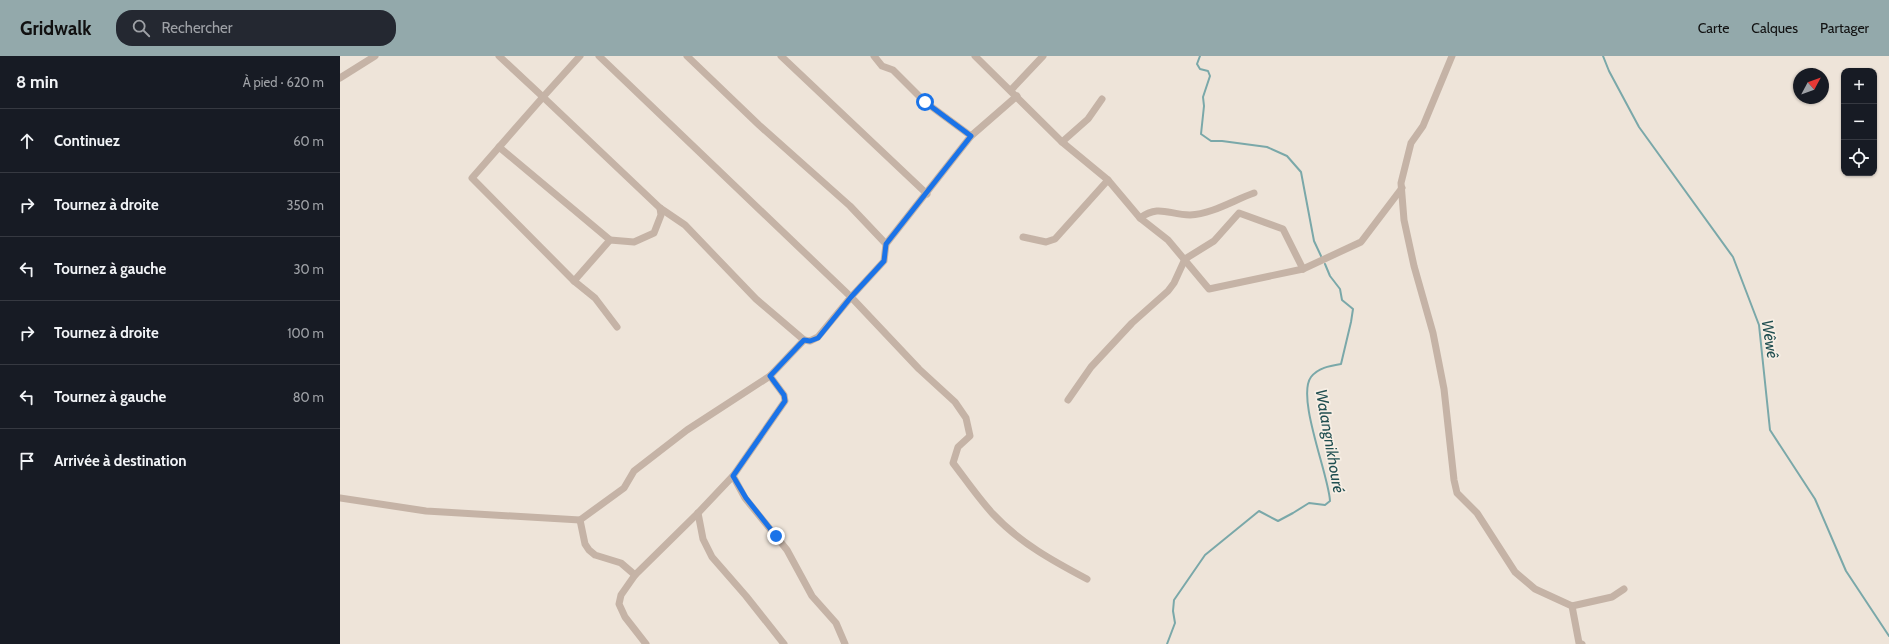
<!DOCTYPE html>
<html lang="fr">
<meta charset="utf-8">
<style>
:root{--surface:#171b24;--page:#242831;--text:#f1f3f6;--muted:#9ea1a6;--line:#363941;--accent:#93a9ab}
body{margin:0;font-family:Cabin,sans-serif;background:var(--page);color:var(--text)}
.controls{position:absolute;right:12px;top:12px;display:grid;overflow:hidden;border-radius:8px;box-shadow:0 1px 3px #0004}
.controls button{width:36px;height:36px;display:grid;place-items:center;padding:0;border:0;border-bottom:1px solid var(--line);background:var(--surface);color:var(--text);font:20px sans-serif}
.compass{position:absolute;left:1453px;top:12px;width:36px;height:36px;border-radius:50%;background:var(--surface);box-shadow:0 1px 3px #0004;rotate:49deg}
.stop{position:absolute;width:12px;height:12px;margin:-9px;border:3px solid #1a73e8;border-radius:50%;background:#fff}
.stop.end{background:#1a73e8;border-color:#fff;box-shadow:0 1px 4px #0008}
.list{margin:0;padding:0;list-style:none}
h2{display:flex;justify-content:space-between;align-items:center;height:52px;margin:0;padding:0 16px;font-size:17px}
h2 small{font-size:13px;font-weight:400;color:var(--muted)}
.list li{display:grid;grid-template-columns:26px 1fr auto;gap:12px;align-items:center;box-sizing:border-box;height:64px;padding:0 16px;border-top:1px solid var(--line)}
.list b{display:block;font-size:15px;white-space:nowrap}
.list em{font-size:13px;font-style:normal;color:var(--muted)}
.icon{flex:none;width:22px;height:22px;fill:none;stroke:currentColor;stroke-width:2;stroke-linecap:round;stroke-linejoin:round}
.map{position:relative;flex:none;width:1549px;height:588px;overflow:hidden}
header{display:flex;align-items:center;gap:24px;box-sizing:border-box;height:56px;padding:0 20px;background:var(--accent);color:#111}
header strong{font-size:19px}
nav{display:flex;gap:22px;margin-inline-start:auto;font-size:14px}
.search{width:280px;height:36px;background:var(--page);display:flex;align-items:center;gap:10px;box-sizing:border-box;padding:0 14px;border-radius:16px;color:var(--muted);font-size:15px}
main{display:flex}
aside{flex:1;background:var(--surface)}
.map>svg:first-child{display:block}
</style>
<header>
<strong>Gridwalk</strong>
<div class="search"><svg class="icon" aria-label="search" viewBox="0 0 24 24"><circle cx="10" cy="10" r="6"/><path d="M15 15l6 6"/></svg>Rechercher</div>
<nav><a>Carte</a><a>Calques</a><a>Partager</a></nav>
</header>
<main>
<aside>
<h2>8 min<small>À pied · 620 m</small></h2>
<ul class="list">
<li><svg class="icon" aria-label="ahead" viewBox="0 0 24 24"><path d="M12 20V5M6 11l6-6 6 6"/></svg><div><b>Continuez</b></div><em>60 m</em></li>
<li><svg class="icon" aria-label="right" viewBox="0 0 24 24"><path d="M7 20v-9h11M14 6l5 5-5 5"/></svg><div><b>Tournez à droite</b></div><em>350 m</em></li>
<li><svg class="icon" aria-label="left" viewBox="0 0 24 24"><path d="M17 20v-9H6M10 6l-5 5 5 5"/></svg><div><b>Tournez à gauche</b></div><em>30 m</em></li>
<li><svg class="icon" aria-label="right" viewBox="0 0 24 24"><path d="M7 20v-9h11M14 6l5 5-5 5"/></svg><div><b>Tournez à droite</b></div><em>100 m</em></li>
<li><svg class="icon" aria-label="left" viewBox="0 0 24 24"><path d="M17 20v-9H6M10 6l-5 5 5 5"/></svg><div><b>Tournez à gauche</b></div><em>80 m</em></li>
<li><svg class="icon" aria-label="arrive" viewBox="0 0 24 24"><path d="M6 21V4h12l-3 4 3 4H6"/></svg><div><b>Arrivée à destination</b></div></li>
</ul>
</aside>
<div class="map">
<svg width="1549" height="588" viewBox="0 0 1549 588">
<rect width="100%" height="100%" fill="#eee4d9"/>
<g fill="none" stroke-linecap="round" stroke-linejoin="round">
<g stroke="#7aa8a9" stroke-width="2">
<path d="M860,0L857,8L860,13L868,15L870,20L863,41L864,50L861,78L871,85H882L927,91L947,100L961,116L974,185L981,200"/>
<path d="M1263,0L1269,15L1299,71L1393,201L1419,269L1430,374L1475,443L1506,515L1549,580"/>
<path d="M827,588L835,567L833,555L834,544L865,499L919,455L938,465L953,457L969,447L985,449L990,445C989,420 956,341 971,321C978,312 989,310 1001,308L1011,266L1013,253L1002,244L1000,233L990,220L985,208"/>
</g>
<g stroke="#c5b3a6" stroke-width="7">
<path d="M159,0L203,41L132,122L234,225L270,184L294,186L314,177L321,159L320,152"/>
<path d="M240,0L203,41L320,152L345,169L416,243L464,284"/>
<path d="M259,0L511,241L579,313L615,346L626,362L630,380L618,391L613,407C626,424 639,443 653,458C680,487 713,505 747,523"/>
<path d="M441,0L587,138"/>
<path d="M534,0L542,10L553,14L585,46L631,80"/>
<path d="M635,0L722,86L768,124L800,162L828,184L869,233L963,213L1021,186L1062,132"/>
<path d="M1112,0L1083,70L1071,87L1061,127L1064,164L1074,210L1093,277L1104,333L1114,424L1117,437L1137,457L1175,516L1195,533L1232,550L1239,587L1242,588"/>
<path d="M0,22L35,0"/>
<path d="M671,34L703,0"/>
<path d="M722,86L748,63L762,43"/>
<path d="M159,91L270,184"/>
<path d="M800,162C819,148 829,159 850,159C872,158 894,144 914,137"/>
<path d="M683,181L706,186L715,183L768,124"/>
<path d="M546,188L631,80L677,40"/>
<path d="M234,225L255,242L277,271"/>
<path d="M728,344L751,311L792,267L828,235L834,227L845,203L874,185L899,157L943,173L963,213"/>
<path d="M393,420L405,442L447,494L472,540L496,567L505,588"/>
<path d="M0,442L86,455L240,464"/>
<path d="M358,457L363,483L372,501L406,540L444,588"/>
<path d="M295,519L281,507L255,499L249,494L245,488L240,464L284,432L294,415L347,374L430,320"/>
<path d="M1232,550L1272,541L1284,533"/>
<path d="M306,588L285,561L279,548L281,539L295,519L358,457L393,420L445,345L444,339L430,320L464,284L470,285L478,281L511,241L544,205L546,188L510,150L419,69L347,0"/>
</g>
</g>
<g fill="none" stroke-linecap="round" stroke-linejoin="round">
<path stroke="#1a73e8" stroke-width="5" d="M436,480L406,442L393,420L445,345L444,339L430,320L464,284L470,285L478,282L511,241L544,205L546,188L631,80L585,46"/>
</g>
<g text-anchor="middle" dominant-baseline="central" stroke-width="3.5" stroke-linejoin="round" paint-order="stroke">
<g font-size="16" font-style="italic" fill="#204e50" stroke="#f7eee4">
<text transform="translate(1430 283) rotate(81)">Wêwê</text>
<text transform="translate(990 385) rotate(80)">Walangnikhouré</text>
</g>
</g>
</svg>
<div class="controls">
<button>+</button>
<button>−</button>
<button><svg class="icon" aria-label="locate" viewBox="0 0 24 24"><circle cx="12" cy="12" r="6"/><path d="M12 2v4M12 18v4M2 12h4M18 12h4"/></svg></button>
</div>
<svg class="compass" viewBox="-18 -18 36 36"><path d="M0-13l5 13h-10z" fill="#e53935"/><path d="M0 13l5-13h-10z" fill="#9ea1a6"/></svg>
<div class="stop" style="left:585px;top:46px"></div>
<div class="stop end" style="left:436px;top:480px"></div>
</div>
</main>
